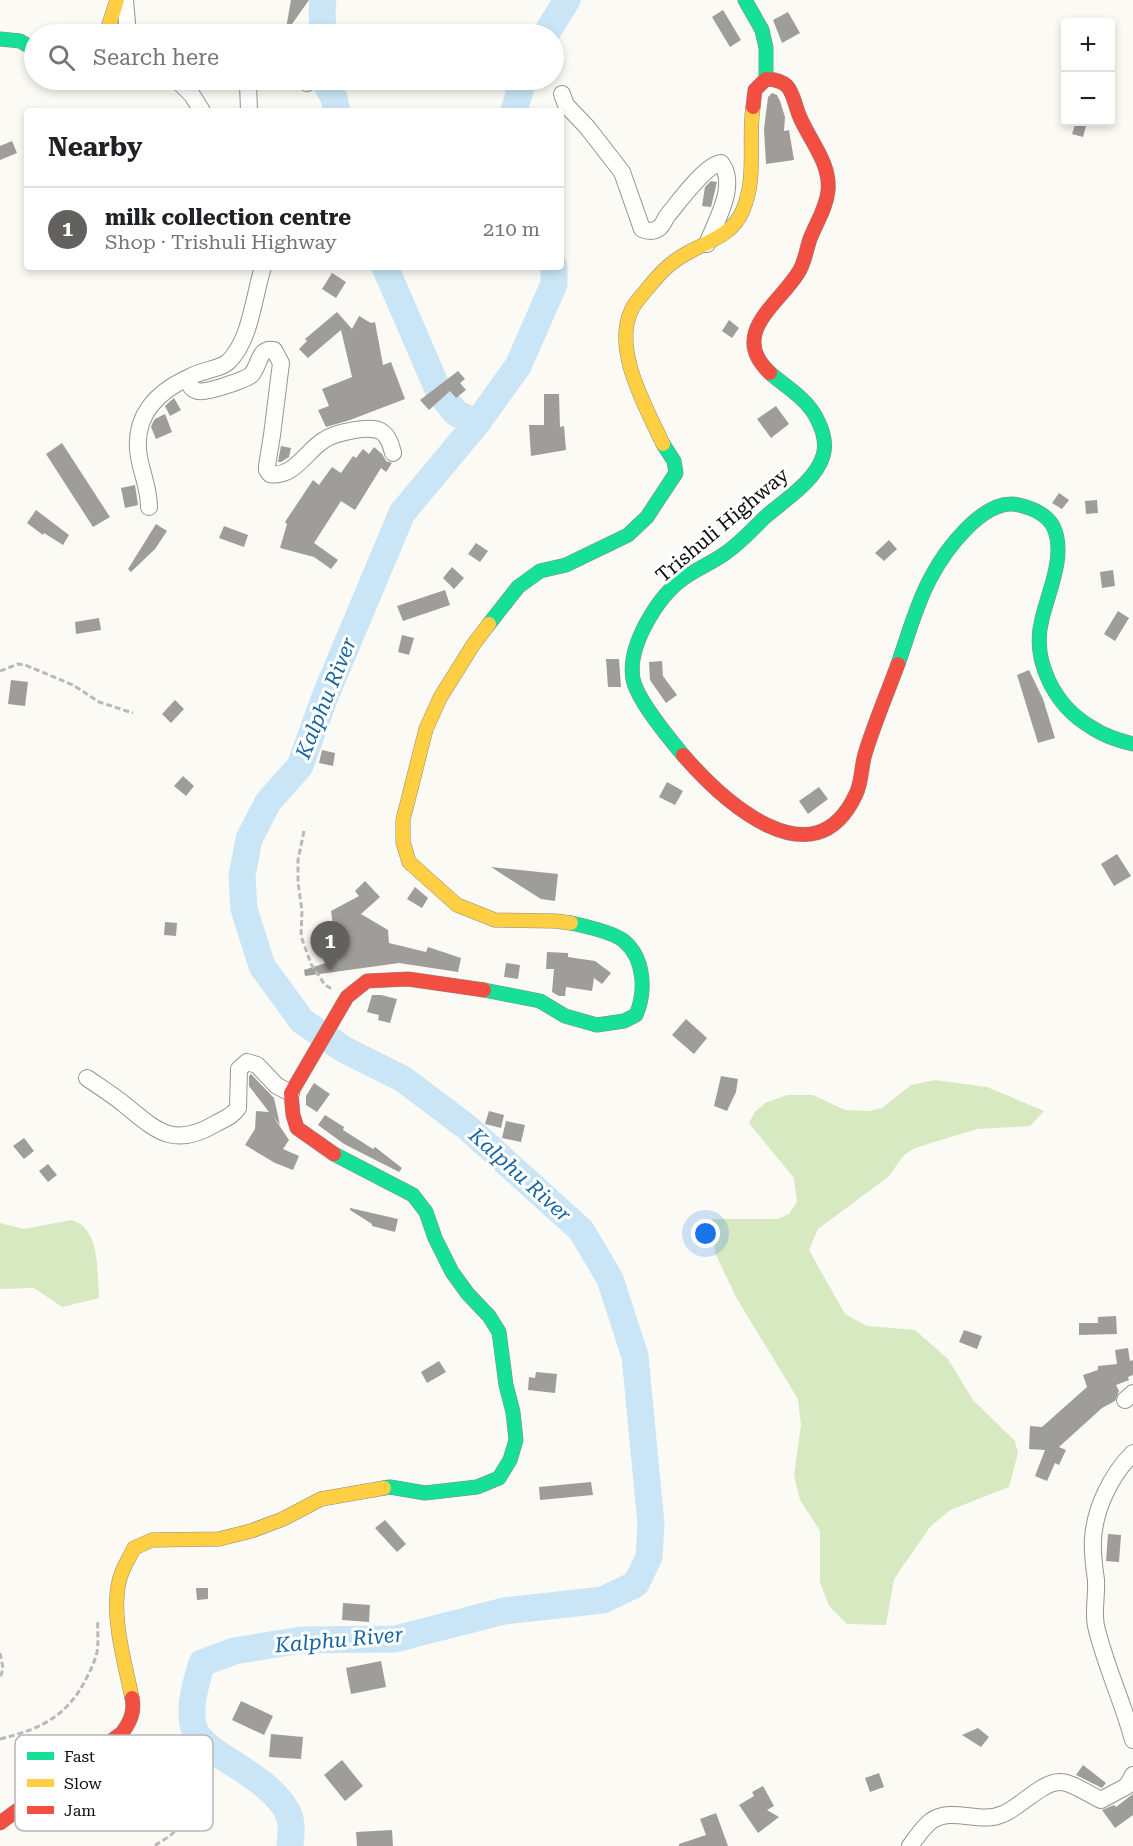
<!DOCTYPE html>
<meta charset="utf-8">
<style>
:root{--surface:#fff;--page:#f2f2f2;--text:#202124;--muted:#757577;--line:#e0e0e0;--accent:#62615f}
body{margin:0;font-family:"Roboto Serif",serif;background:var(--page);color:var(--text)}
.controls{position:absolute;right:18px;top:18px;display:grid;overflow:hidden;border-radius:6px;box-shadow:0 3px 9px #0003}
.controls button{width:54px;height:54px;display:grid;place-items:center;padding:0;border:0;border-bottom:2px solid var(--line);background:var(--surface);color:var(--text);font:30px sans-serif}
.you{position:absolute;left:706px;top:1234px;width:21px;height:21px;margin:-15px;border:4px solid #fff;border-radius:50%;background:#1a73e8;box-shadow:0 0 0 9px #1a73e833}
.badge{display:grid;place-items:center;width:39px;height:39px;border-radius:50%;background:var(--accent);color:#fff;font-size:20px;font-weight:700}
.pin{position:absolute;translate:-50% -50px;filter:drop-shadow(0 2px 3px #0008)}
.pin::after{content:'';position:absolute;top:32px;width:21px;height:18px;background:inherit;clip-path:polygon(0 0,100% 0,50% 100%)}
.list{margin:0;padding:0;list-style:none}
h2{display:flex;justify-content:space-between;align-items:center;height:78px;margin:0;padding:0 24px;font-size:26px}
h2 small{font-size:20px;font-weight:400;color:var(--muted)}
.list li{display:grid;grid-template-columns:39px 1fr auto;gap:18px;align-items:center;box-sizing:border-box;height:84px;padding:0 24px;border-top:2px solid var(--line)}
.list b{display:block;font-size:22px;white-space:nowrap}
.list p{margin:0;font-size:20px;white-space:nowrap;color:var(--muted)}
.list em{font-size:20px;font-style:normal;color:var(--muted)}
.icon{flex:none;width:33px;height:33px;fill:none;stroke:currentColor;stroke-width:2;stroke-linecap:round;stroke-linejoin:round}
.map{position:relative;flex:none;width:1133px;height:1846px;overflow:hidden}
.search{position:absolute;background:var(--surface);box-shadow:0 3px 9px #0003;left:24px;top:24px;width:540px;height:66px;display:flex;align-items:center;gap:15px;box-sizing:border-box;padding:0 21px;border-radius:33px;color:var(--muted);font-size:22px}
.panel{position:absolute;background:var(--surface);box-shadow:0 3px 9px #0003;left:24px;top:108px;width:540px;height:162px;border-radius:6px}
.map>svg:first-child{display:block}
</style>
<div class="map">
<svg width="1133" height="1846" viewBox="0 0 1133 1846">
<rect width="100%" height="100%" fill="#fcfaf4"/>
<g fill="#d6e9c1">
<path d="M935,1080L987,1087L1044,1111L1030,1126L977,1129L915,1148L904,1155L888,1177L818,1229L809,1250L845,1314L867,1326L915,1330L948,1359L973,1400L1015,1441L1018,1453L1009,1487L950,1510L930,1527L894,1579L886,1625L847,1624L829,1606L820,1582V1531L800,1500L794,1475L801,1425L798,1399L737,1299L716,1255L711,1230L712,1219H777L789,1214L797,1202L794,1178L749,1123L755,1112L765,1103L787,1095H813L845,1110L870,1111L882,1108L911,1085Z"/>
<path d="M71,1220C101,1227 97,1274 99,1298L62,1307L34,1288L0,1289V1223L24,1229Z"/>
</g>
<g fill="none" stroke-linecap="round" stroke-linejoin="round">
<g stroke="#cae6f6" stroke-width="27">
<path d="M323,34L322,11L323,0"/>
<path d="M546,34L567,0"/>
<path d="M324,80L334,98L337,111"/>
<path d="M514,111L523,80"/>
<path d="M385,267L439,392L456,413L477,423"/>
<path d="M290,1846C291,1838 292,1826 290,1818C282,1793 247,1772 226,1759C216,1752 201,1743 195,1731C187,1711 196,1682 202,1663L234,1651L301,1640L395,1639L504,1611L603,1600L636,1584L649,1557L651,1524L635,1356L610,1279L581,1230L468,1128L403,1079L345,1050L302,1021L262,966L244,909L242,876L249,839L268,802L300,766L326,694L402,513L477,423L518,366L554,284V267"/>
</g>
</g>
<g fill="#9f9d99">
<path d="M291,0H309L285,34Z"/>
<path d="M723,10L741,40L730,47L712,17Z"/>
<path d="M788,12L800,33L782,43L773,20Z"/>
<path d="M772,93L777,95L780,101L785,117L784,131L789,130L794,160L766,164L764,129L768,97Z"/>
<path d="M1076,122H1087L1083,137L1072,134Z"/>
<path d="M12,141L17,153L0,160V146Z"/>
<path d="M711,181L717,182L711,207L702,206L705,187Z"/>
<path d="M332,273L346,282L336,298L322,289Z"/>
<path d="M337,312L352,329L359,316L371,323L375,322L383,365L391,362L405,399L350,420L326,427L318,410L329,406L322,389L352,377L341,330L308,358L299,349L307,341L305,339Z"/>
<path d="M729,320L739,328L732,338L722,331Z"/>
<path d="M458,371L465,379L460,383L466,390L456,398L450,391L429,410L420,400Z"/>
<path d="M544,394H559L560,427L564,426L566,450L531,456L529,425H544Z"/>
<path d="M174,398L181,410L170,416L165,406Z"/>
<path d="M776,406L789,424L771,438L757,419Z"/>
<path d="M165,414L172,432L156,439L151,427L153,422L155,419Z"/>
<path d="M62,443L110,517L93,527L46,454Z"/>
<path d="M281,446L291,448L289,457L281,462H278Z"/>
<path d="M374,447L382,454L386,461L392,463L386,472L381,468L355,510L341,501L314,543L338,560L331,569L314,557L280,548L287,524L285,522L313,480L319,485L332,467L341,473L353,456L356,458L363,449L369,454Z"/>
<path d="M135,485L138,505L125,508L121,488Z"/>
<path d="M1059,493L1069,500L1062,509L1052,503Z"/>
<path d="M1097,500L1098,513L1086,514L1085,501Z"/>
<path d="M36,510L69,535L63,545L44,533L43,535L27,523Z"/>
<path d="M156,524L167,531L155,549L131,572L128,569Z"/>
<path d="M224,526L248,535L244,547L219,538Z"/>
<path d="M889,540L897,549L884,561L875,553Z"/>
<path d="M476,543L488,551L480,562L468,554Z"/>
<path d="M452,567L464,578L454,589L443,578Z"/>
<path d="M1113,570L1115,586L1102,588L1100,572Z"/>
<path d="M445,590L450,605L403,621L397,606Z"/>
<path d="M1118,611L1129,618L1115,641L1104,634Z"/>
<path d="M99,618L101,630L76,634L75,622Z"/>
<path d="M402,635L414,638L409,655L398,652Z"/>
<path d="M606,659H619L621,687H608Z"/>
<path d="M662,661L663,676L677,695L666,703L650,680L649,662Z"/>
<path d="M1029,670L1043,699L1055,738L1038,743L1017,675Z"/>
<path d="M11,680L28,682L25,706L8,704Z"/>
<path d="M175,700L184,709L171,723L162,714Z"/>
<path d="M322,750L335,753L333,766L319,763Z"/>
<path d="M183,776L194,786L186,796L174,786Z"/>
<path d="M667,782L683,791L675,805L659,797Z"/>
<path d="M819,787L828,799L808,814L799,801Z"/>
<path d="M1117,854L1131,876L1114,886L1101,864Z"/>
<path d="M491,867L558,874L555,901L541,899Z"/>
<path d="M365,881L380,897L361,914L388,930L389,943L426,952L428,947L461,958L458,972L399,963L305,976L304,970L338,959L331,911L359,896L355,891Z"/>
<path d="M415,887L428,898L422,908L407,899Z"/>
<path d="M165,922L177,923L176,936L164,935Z"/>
<path d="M547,952L568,953V957L595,961L611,973L602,984L594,978L592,991L566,987L565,996H559L552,992L554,969H546Z"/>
<path d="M506,963L520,965L518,979L504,977Z"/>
<path d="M372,995H381L397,999L390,1023L378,1020L379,1015L367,1012Z"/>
<path d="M686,1019L707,1038L694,1054L672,1035Z"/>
<path d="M251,1074L274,1098L280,1125L273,1116L289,1140L283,1149L299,1156L293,1170L275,1163L245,1145L255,1129L256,1111L269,1112L249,1086V1076Z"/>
<path d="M721,1076L738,1079L736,1092L727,1111L714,1106Z"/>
<path d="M314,1083L330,1094L317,1112L306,1105V1096Z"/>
<path d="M489,1111L504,1115L501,1128L485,1124Z"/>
<path d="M325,1115L344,1127L343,1130L373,1149L375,1147L402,1168L399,1172L344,1144L318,1125Z"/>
<path d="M506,1121L525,1125L521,1142L502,1138Z"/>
<path d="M24,1138L34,1151L24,1159L13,1146Z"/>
<path d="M48,1164L57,1175L48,1182L39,1171Z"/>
<path d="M350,1208L398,1219L395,1232L372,1226V1224L350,1210Z"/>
<path d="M1116,1316L1117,1334L1079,1335V1323H1098V1317Z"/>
<path d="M964,1330L982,1336L977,1349L959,1342Z"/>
<path d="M1128,1348L1130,1361L1133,1360V1375L1128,1377L1129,1380L1116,1385L1119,1391L1115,1401L1102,1408L1059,1447L1066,1450L1059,1465L1055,1463L1047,1481L1035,1476L1045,1450L1029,1449L1030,1426L1042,1427L1087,1387L1083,1375L1098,1370V1366L1117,1364L1115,1350Z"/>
<path d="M439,1361L446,1372L427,1383L421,1372Z"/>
<path d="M536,1372L557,1374L555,1393L528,1390L529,1377L535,1378Z"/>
<path d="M591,1482L593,1495L540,1500L539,1487Z"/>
<path d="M385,1520L406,1544L397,1552L375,1528Z"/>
<path d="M1108,1534L1121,1535L1119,1562L1106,1561Z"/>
<path d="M196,1588H208V1599L197,1600Z"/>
<path d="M343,1603L370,1605L369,1622L342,1620Z"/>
<path d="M381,1661L386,1687L351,1694L346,1668Z"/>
<path d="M241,1701L273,1716L264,1735L232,1720Z"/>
<path d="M978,1728L989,1737L981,1747L962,1735Z"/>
<path d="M271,1734L303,1737L301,1759L269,1757Z"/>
<path d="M342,1760L363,1786L345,1801L324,1775Z"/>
<path d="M1083,1765L1106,1783L1102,1788L1076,1775Z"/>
<path d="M879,1773L884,1787L870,1792L865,1778Z"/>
<path d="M763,1786L774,1806L767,1810L779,1817L758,1833L739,1805L754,1796L752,1792Z"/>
<path d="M1133,1794V1815L1115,1828L1102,1810L1114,1805L1116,1807Z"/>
<path d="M716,1813L728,1846H679V1844L706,1835L700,1819Z"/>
<path d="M392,1830L393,1846H357L356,1832Z"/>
</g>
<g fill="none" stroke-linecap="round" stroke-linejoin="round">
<g stroke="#969592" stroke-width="18">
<g id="street">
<path d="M125,0L128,34"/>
<path d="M177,80L192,95L202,111"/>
<path d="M303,80L307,83"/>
<path d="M562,94L566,105L587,127L622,172L642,229C647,231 654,232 659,228C663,225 665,219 667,216C678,203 706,164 721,163C738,185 716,221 707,244"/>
<path d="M249,111L248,83L251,80"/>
<path d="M263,267C254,295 251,339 229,361C222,369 201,370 190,377C189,385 190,389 198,391C204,394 245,380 251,375C260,366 258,347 274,350L281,363L272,435L267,466V470L270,474C294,478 306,451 324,440C334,433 372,424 382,432C389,437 391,445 393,453"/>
<path d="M149,507C149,489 142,474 139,457C132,417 156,392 190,377"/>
<path d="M87,1078C100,1087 113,1095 125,1105C158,1132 174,1148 215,1124C224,1119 233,1116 238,1108L239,1069L247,1062L257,1065L277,1086L291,1093"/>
<path d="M1125,1400L1133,1393"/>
<path d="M1133,1453C1111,1475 1095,1508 1093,1539C1092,1553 1094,1566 1096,1580C1097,1595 1093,1611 1096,1626C1105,1665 1123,1702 1133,1740"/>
<path d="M910,1846C916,1838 923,1827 931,1821C953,1806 979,1825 1003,1814C1020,1807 1041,1783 1059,1782C1070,1781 1090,1795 1101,1800L1127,1786L1133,1775"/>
</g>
</g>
<g stroke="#8c8b89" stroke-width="15">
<g id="fast">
<path d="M745,0L762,30L766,48V79"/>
<path d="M0,39L20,41L34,49"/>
<path d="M489,624L518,587L540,571L566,565L628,535L647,517L676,473L674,461L663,444"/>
<path d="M898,664C908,636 916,605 930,579C944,552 984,496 1019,505C1032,508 1046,514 1053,526C1067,554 1048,592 1042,619C1031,661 1055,706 1091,727C1104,736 1118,740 1133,744"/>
<path d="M683,755C669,738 637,700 633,679C627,646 658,596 684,578C698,568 714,562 727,552C741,542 752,530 764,518C783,501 815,482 823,456C827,443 822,428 816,417C806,398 786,387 770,373"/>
<path d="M484,990L540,1001L565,1016L597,1025L624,1021L636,1015C646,992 645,959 624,941C613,932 585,926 571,923"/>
<path d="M334,1154L413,1195L426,1212L435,1238L452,1272L468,1294L489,1316L499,1332L506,1385L513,1412L516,1440L510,1460L499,1478L477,1487L425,1493L390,1487L384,1488"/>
</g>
</g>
<g stroke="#8c8b89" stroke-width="15">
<g id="slow">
<path d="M106,34L117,0"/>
<path d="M663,444C646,407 613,351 631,311C634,303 642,296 647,289C662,271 670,262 691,251C712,240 733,234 743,210C757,177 748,141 753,107"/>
<path d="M489,624L473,645L440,698L426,729L403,820V842L409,862L457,905L495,920L555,921L571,923"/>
<path d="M132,1698C125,1663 111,1617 119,1582C121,1570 129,1559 134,1548L152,1540L219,1539L251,1531L283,1519L321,1499L384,1488"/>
</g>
</g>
<g stroke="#8c8b89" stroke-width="15">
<g id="jam">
<path d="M753,107L755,90L766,79C793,80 791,94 799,115C809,140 831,163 828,191C826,209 816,223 810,239C806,250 805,263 798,273C779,304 728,334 770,373"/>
<path d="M683,755C723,801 814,885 856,794C862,782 861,767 865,754C874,724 887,694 898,664"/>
<path d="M334,1154L297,1128L293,1115L291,1093L347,997L367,981L408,979L484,990"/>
<path d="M0,1823L122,1733C130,1722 135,1712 132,1698"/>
</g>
</g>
<g stroke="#b9b9b8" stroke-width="3" stroke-dasharray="6 3" stroke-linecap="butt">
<path d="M0,671L18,664L25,665L73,685L99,702L133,713"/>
<path d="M304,831L298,860V882L302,911L301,936L311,964L325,985L332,989"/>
<path d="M0,1653L3,1668L0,1679"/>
<path d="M0,1739C41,1729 68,1716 87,1677C91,1669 95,1661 97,1652C99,1641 97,1630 98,1619"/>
<path d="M71,1795C85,1812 106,1822 128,1811C138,1806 145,1798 156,1797C176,1796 184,1818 173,1833C168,1838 160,1842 154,1846"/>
</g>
<use href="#street" stroke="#fffefd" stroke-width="16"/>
<use href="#fast" stroke="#16e098" stroke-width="14"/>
<use href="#slow" stroke="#ffcf43" stroke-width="14"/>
<use href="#jam" stroke="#f24e42" stroke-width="14"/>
</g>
<g text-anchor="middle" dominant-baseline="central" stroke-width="6" stroke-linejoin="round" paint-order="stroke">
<g font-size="20" fill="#0f0f0f" stroke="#fff">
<text transform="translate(722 525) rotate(-40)">Trishuli Highway</text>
</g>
<g font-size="21" font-style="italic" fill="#1665a2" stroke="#fff">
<text transform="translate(326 698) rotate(-68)">Kalphu River</text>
<text transform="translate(520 1175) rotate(42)">Kalphu River</text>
<text transform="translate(339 1640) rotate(-5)">Kalphu River</text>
</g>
</g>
<rect x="15" y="1735" width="198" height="96" rx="9" fill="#fff" stroke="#b7b7b7" stroke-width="1.5"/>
<rect x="27" y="1752" width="27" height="8" fill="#16e098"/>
<rect x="27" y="1779" width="27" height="8" fill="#ffcf43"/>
<rect x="27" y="1806" width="27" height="8" fill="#f24e42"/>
<g font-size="16" fill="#0f0f0f">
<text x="64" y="1762">Fast</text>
<text x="64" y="1789">Slow</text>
<text x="64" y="1816">Jam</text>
</g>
</svg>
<div class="controls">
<button>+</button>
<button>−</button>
</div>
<div class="you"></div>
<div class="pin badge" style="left:330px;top:971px">1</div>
<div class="search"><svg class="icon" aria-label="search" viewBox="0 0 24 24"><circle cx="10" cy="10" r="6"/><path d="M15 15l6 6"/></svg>Search here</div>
<section class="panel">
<h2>Nearby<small></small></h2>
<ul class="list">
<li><span class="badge">1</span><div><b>milk collection centre</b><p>Shop · Trishuli Highway</p></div><em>210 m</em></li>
</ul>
</section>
</div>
